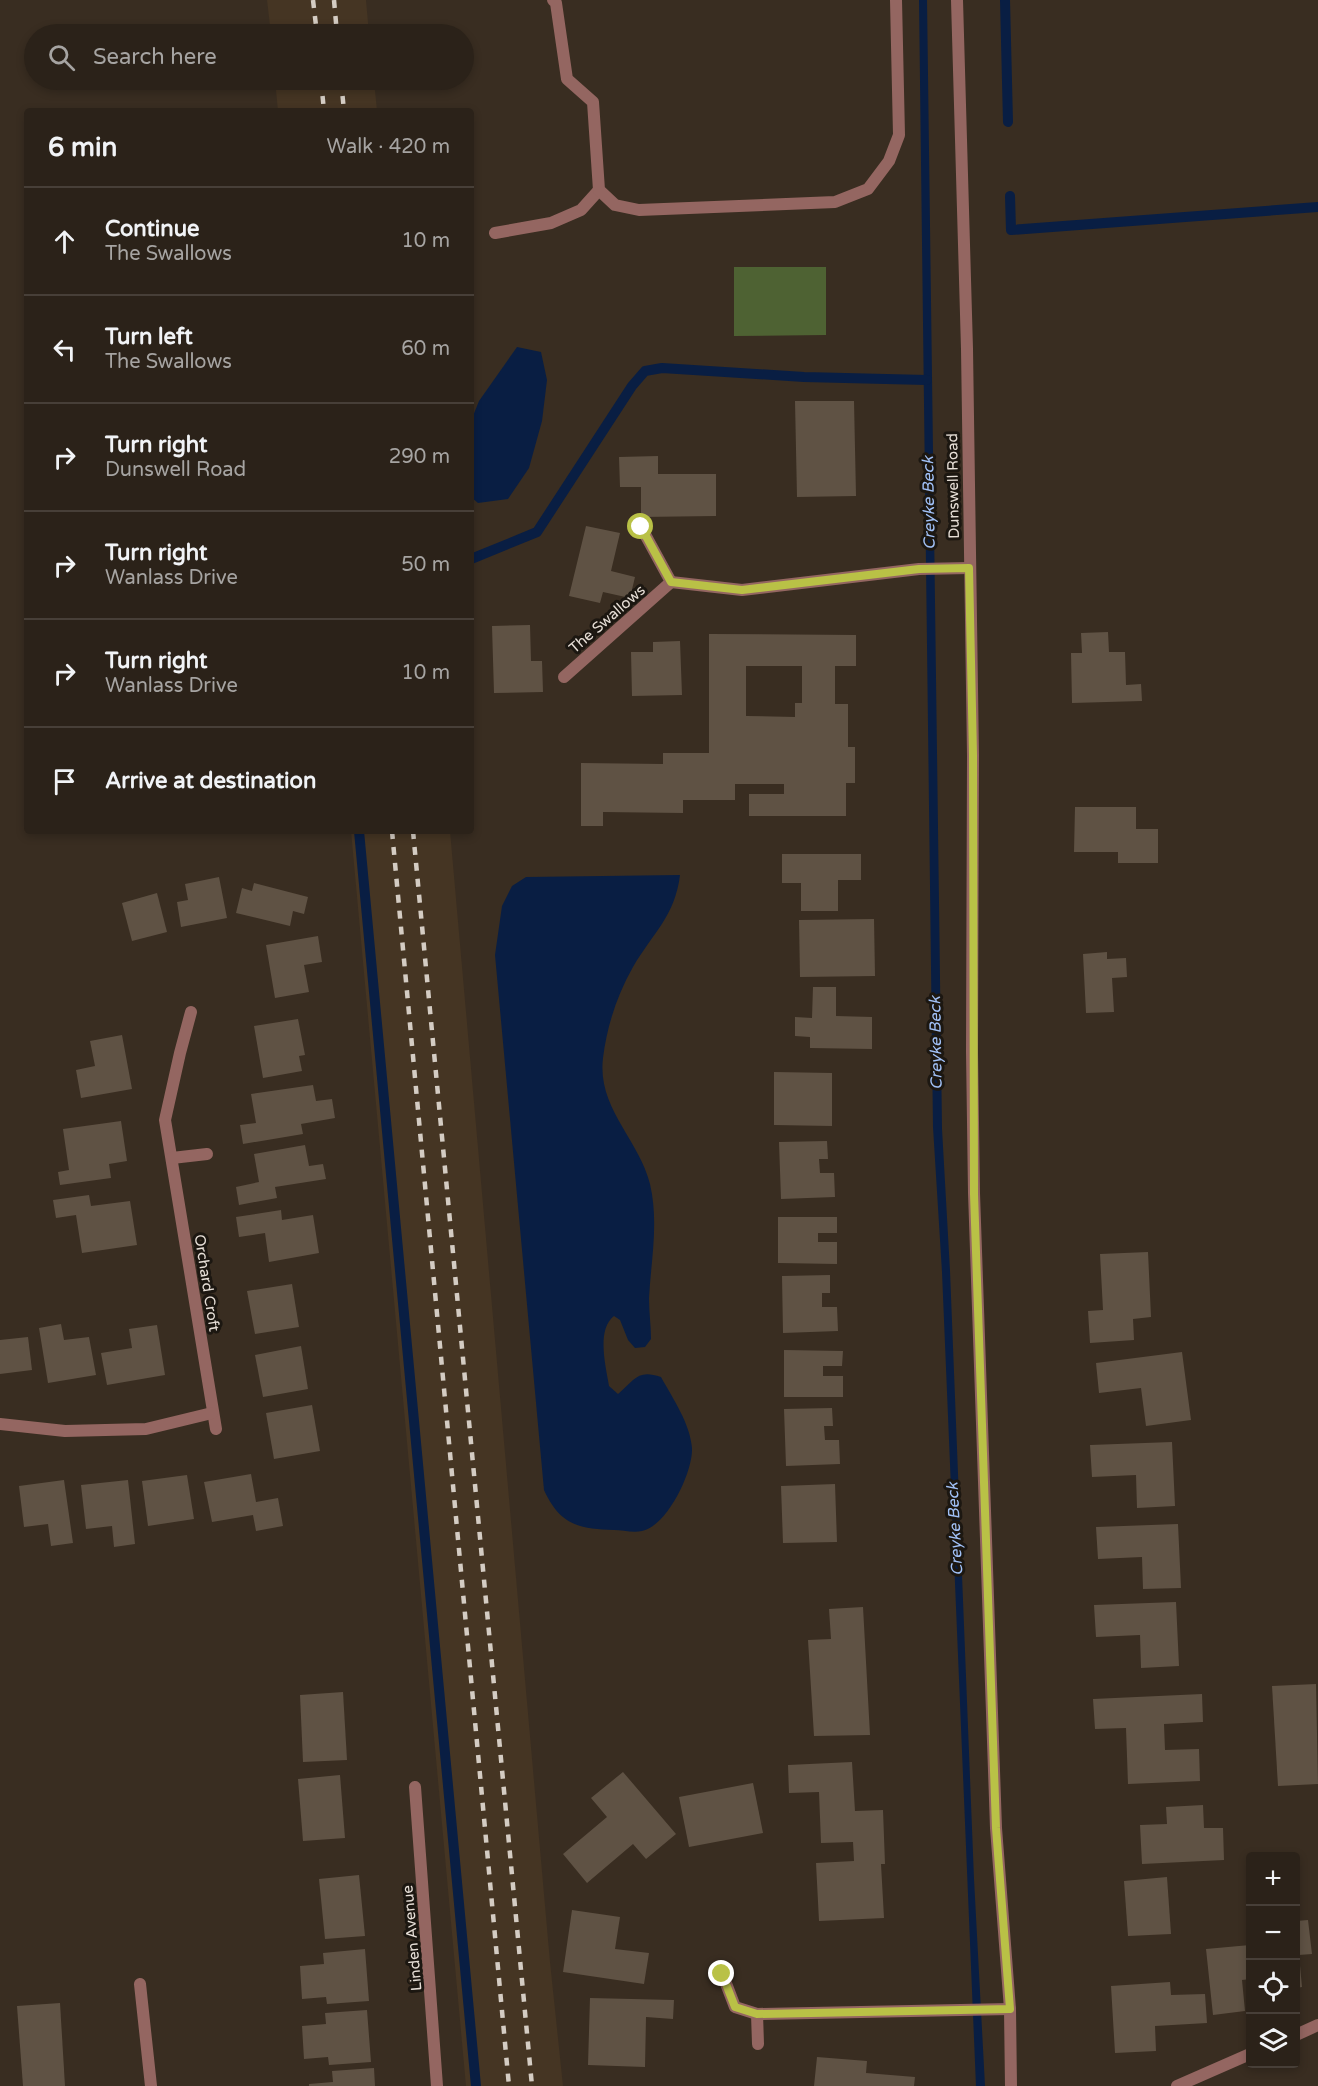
<!DOCTYPE html>
<meta charset="utf-8">
<style>
:root{--surface:#2b2219;--page:#372f26;--text:#f1f3f6;--muted:#a6a4a2;--line:#473f38}
body{margin:0;font-family:"Varela Round",sans-serif;background:var(--page);color:var(--text)}
.controls{position:absolute;right:18px;bottom:18px;display:grid;overflow:hidden;border-radius:6px;box-shadow:0 3px 9px #0003}
.controls button{width:54px;height:54px;display:grid;place-items:center;padding:0;border:0;border-bottom:2px solid var(--line);background:var(--surface);color:var(--text);font:30px sans-serif}
.stop{position:absolute;width:18px;height:18px;margin:-14px;border:4px solid #b9c146;border-radius:50%;background:#fff}
.stop.end{background:#b9c146;border-color:#fff;box-shadow:0 2px 6px #0008}
.list{margin:0;padding:0;list-style:none}
h2{display:flex;justify-content:space-between;align-items:center;height:78px;margin:0;padding:0 24px;font-size:26px}
h2 small{font-size:20px;font-weight:400;color:var(--muted)}
.list li{display:grid;grid-template-columns:39px 1fr auto;gap:18px;align-items:center;box-sizing:border-box;height:108px;padding:0 24px;border-top:2px solid var(--line)}
.list b{display:block;font-size:22px;white-space:nowrap}
.list p{margin:0;font-size:20px;white-space:nowrap;color:var(--muted)}
.list em{font-size:20px;font-style:normal;color:var(--muted)}
.icon{flex:none;width:33px;height:33px;fill:none;stroke:currentColor;stroke-width:2;stroke-linecap:round;stroke-linejoin:round}
.map{position:relative;flex:none;width:1318px;height:2086px;overflow:hidden}
.search{position:absolute;background:var(--surface);box-shadow:0 3px 9px #0003;left:24px;top:24px;width:450px;height:66px;display:flex;align-items:center;gap:15px;box-sizing:border-box;padding:0 21px;border-radius:33px;color:var(--muted);font-size:22px}
.panel{position:absolute;background:var(--surface);box-shadow:0 3px 9px #0003;left:24px;top:108px;width:450px;height:726px;border-radius:6px}
.map>svg:first-child{display:block}
</style>
<div class="map">
<svg width="1318" height="2086" viewBox="0 0 1318 2086">
<rect width="100%" height="100%" fill="#392d21"/>
<g fill="#453523">
<path d="M267,0H366L369,34H271Z"/>
<path d="M275,80H374L377,111H278Z"/>
<path d="M351,831H450L550,1962L563,2086H466Z"/>
</g>
<path fill="#4e6233" d="M734,267H826V335L734,336Z"/>
<g fill="#091e43">
<path d="M919,0H927L942,1129L950,1271L974,1879L985,2086H976L942,1272L933,1127Z"/>
<path d="M517,347L541,352L547,380L542,421L529,468L508,499L478,503L471,497V421L479,401Z"/>
<path d="M680,875C675,916 653,933 633,967C617,995 607,1026 603,1058C597,1108 639,1139 650,1184C659,1223 651,1260 649,1298C649,1312 651,1326 651,1339L645,1347L635,1348L628,1340L620,1320L614,1316C596,1330 606,1367 609,1386L618,1394C635,1380 637,1369 661,1377C673,1399 690,1423 692,1448C693,1472 667,1526 642,1531C633,1533 622,1530 614,1530C579,1529 560,1525 544,1490L495,955L502,906L512,886L526,877Z"/>
</g>
<g fill="none" stroke-linecap="round" stroke-linejoin="round">
<g stroke="#091e43" stroke-width="10">
<path d="M1005,0L1008,122"/>
<path d="M1010,196L1011,230L1318,207"/>
<path d="M471,559L537,532L632,386L645,371L662,368L804,377L927,380"/>
<path d="M359,831L476,2086"/>
</g>
</g>
<g fill="#5f5244" fill-rule="evenodd">
<path d="M795,401H854L856,496L797,497Z"/>
<path d="M658,456V474H716V516L641,517V487H620L619,457Z"/>
<path d="M586,526L620,533L611,571L635,577L630,598L603,592L600,603L569,596Z"/>
<path d="M530,625L531,661H542L543,692L494,693L492,626Z"/>
<path d="M1108,632L1109,652H1125L1126,685L1141,684L1142,701L1072,703L1071,653H1082L1081,633Z"/>
<path d="M709,634L856,635V666H835V704H848V747H855V783H846V816H749V794H784V784H735V800H683V813L603,812V826H581V763L663,764V753H709ZM746,666H802V703H795V717L746,716Z"/>
<path d="M680,641L682,695L632,696L631,652H653V642Z"/>
<path d="M1075,807H1136V829H1158V863H1118V852H1074Z"/>
<path d="M782,854H861V880H838V911H801V883H782Z"/>
<path d="M219,877L227,918L181,927L177,902L188,900L185,884Z"/>
<path d="M254,883L308,897L304,914L293,911L290,926L236,913L242,888L252,891Z"/>
<path d="M157,893L167,932L132,941L122,903Z"/>
<path d="M874,919L875,976L800,977L799,920Z"/>
<path d="M318,936L322,962L304,965L309,992L275,998L266,945Z"/>
<path d="M1107,952V959L1126,958L1127,977L1112,978L1114,1012L1086,1013L1083,954Z"/>
<path d="M813,987H836V1016L872,1017V1049L810,1048V1037L795,1036V1017L812,1018Z"/>
<path d="M298,1019L305,1055L299,1056L302,1071L263,1078L254,1026Z"/>
<path d="M122,1035L132,1089L81,1098L76,1070L95,1066L90,1041Z"/>
<path d="M774,1072L832,1073V1126L774,1125Z"/>
<path d="M313,1085L316,1101L332,1099L335,1118L301,1124L303,1134L243,1144L240,1125L256,1123L251,1094Z"/>
<path d="M121,1121L127,1161L109,1164L111,1178L60,1185L58,1172L69,1170L63,1129Z"/>
<path d="M827,1141L828,1159H819L820,1173H834L835,1197L781,1199L779,1142Z"/>
<path d="M305,1145L309,1166L323,1164L326,1179L275,1187L277,1198L239,1205L236,1187L259,1182L254,1154Z"/>
<path d="M89,1195L91,1206L130,1201L137,1245L82,1253L76,1215L56,1218L53,1200Z"/>
<path d="M281,1210L282,1220L313,1215L319,1253L269,1262L265,1233L239,1237L236,1217Z"/>
<path d="M778,1217H837V1233H818V1242H837V1264L778,1263Z"/>
<path d="M1148,1252L1151,1317L1133,1319L1134,1340L1090,1343L1088,1311L1103,1310L1100,1254Z"/>
<path d="M830,1275V1293H822V1307H837L838,1331L783,1333L782,1276Z"/>
<path d="M292,1284L299,1327L255,1334L247,1291Z"/>
<path d="M61,1324L64,1340L89,1337L96,1375L48,1383L39,1328Z"/>
<path d="M157,1325L165,1375L107,1385L101,1353L132,1348L129,1329Z"/>
<path d="M28,1337L32,1370L0,1374V1340Z"/>
<path d="M301,1346L308,1389L263,1397L255,1355Z"/>
<path d="M784,1350L843,1351L842,1366H823V1376H843V1397H784Z"/>
<path d="M1182,1352L1191,1420L1146,1426L1141,1388L1099,1393L1096,1363Z"/>
<path d="M312,1405L320,1451L274,1459L266,1413Z"/>
<path d="M832,1408L833,1426H824L825,1440H839L840,1464L786,1466L784,1409Z"/>
<path d="M1172,1442L1175,1506L1137,1508L1136,1475L1092,1477L1090,1445Z"/>
<path d="M251,1474L256,1502L278,1498L283,1526L256,1531L253,1515L212,1522L204,1482Z"/>
<path d="M187,1475L194,1519L148,1526L142,1481Z"/>
<path d="M64,1480L73,1543L51,1546L48,1524L24,1527L19,1486Z"/>
<path d="M128,1480L135,1544L114,1547L112,1526L86,1529L81,1485Z"/>
<path d="M835,1484L837,1542L783,1543L781,1486Z"/>
<path d="M1178,1524L1181,1588L1143,1589L1142,1557L1098,1559L1096,1527Z"/>
<path d="M1176,1602L1179,1666L1141,1668L1140,1635L1096,1637L1094,1605Z"/>
<path d="M863,1607L870,1735L814,1736L808,1640L831,1639L829,1609Z"/>
<path d="M1316,1684L1318,1784L1278,1786L1272,1686Z"/>
<path d="M343,1692L347,1760L303,1762L300,1695Z"/>
<path d="M1202,1694L1203,1722L1164,1724L1165,1750L1199,1749L1200,1781L1128,1784L1126,1728L1095,1729L1093,1699Z"/>
<path d="M852,1762L855,1811L883,1810L885,1864H881L884,1918L819,1921L816,1863L854,1861L853,1842L821,1843L819,1792L789,1793L788,1765Z"/>
<path d="M623,1772L676,1834L646,1859L633,1844L587,1883L563,1854L607,1817L591,1798Z"/>
<path d="M340,1775L345,1838L303,1841L298,1779Z"/>
<path d="M753,1783L763,1833L689,1847L679,1797Z"/>
<path d="M1203,1805L1204,1828H1223L1224,1860L1142,1864L1140,1825L1167,1824L1166,1807Z"/>
<path d="M359,1875L365,1936L325,1939L319,1879Z"/>
<path d="M1167,1877L1171,1934L1128,1936L1124,1881Z"/>
<path d="M572,1910L620,1917L615,1949L649,1953L644,1984L563,1972Z"/>
<path d="M1308,1920L1312,1954L1299,1955L1302,1987L1296,1988V1921Z"/>
<path d="M1250,1945V1979L1242,1980L1245,2011L1213,2015L1206,1949Z"/>
<path d="M365,1949L369,2001L327,2004L326,1997L302,1999L300,1966L324,1964L323,1953Z"/>
<path d="M1170,1982L1171,1995L1205,1994L1207,2023L1155,2026L1156,2051L1115,2053L1111,1986Z"/>
<path d="M590,1998L674,2000L673,2019L646,2017L645,2067L588,2065Z"/>
<path d="M60,2003L65,2086H23L17,2006Z"/>
<path d="M367,2010L371,2062L329,2065L328,2057L304,2059L302,2026L326,2024L325,2013Z"/>
<path d="M817,2057L867,2061L866,2073L915,2077L914,2086H814Z"/>
<path d="M374,2068L375,2086H309V2084L333,2082L332,2071Z"/>
</g>
<g fill="none" stroke-linecap="round" stroke-linejoin="round">
<g stroke="#946661" stroke-width="12">
<path d="M495,233L551,223L581,210L599,190"/>
<path d="M140,1984L151,2086"/>
</g>
<g stroke="#946661" stroke-width="12">
<path d="M553,0L556,3L567,79L593,102L599,190L615,205L639,210L835,202L868,189L889,161L899,135L896,0"/>
<path d="M957,0L967,349L973,755L972,1052L974,1193L996,1828L1010,2009L1011,2086"/>
<path d="M671,582L742,590L919,569L969,568"/>
<path d="M564,677L671,582L641,527"/>
<path d="M191,1012L180,1053L165,1120L216,1429"/>
<path d="M172,1158L207,1154"/>
<path d="M0,1424L65,1431L146,1429L212,1413"/>
<path d="M415,1787L437,2086"/>
<path d="M722,1973L735,2007L757,2014L758,2044"/>
<path d="M757,2014L1010,2009"/>
<path d="M1296,2035L1318,2025"/>
<path d="M1177,2086L1250,2054"/>
</g>
<g stroke="#d4ccc3" stroke-width="4.5" stroke-dasharray="8 8" stroke-linecap="butt">
<path d="M313,0L317,34"/>
<path d="M334,0L337,34"/>
<path d="M321,80L324,111"/>
<path d="M341,80L344,111"/>
<path d="M392,831L509,2086"/>
<path d="M413,831L532,2086"/>
</g>
</g>
<g fill="none" stroke-linecap="round" stroke-linejoin="round">
<path stroke="#b9c146" stroke-width="8" d="M641,527L671,582L742,590L919,569L969,568L973,755L974,1194L996,1828L1010,2009L757,2014L735,2007L722,1974"/>
</g>
<g text-anchor="middle" dominant-baseline="central" stroke-width="6" stroke-linejoin="round" paint-order="stroke">
<g font-size="15" fill="#e7dfd7" stroke="#1c1711">
<text transform="translate(953 486) rotate(-91)">Dunswell Road</text>
<text transform="translate(607 619) rotate(-41)">The Swallows</text>
<text transform="translate(207 1283) rotate(81)">Orchard Croft</text>
<text transform="translate(412 1938) rotate(-95)">Linden Avenue</text>
</g>
<g font-size="16" font-style="italic" fill="#a1c1f7" stroke="#1c1711">
<text transform="translate(929 503) rotate(-91)">Creyke Beck</text>
<text transform="translate(936 1043) rotate(-91)">Creyke Beck</text>
<text transform="translate(955 1529) rotate(-93)">Creyke Beck</text>
</g>
</g>
</svg>
<div class="controls">
<button>+</button>
<button>−</button>
<button><svg class="icon" aria-label="locate" viewBox="0 0 24 24"><circle cx="12" cy="12" r="6"/><path d="M12 2v4M12 18v4M2 12h4M18 12h4"/></svg></button>
<button><svg class="icon" aria-label="layers" viewBox="0 0 24 24"><path d="M12 4l9 5-9 5-9-5zM3 14l9 5 9-5"/></svg></button>
</div>
<div class="stop" style="left:641px;top:527px"></div>
<div class="stop end" style="left:722px;top:1974px"></div>
<div class="search"><svg class="icon" aria-label="search" viewBox="0 0 24 24"><circle cx="10" cy="10" r="6"/><path d="M15 15l6 6"/></svg>Search here</div>
<section class="panel">
<h2>6 min<small>Walk · 420 m</small></h2>
<ul class="list">
<li><svg class="icon" aria-label="ahead" viewBox="0 0 24 24"><path d="M12 20V5M6 11l6-6 6 6"/></svg><div><b>Continue</b><p>The Swallows</p></div><em>10 m</em></li>
<li><svg class="icon" aria-label="left" viewBox="0 0 24 24"><path d="M17 20v-9H6M10 6l-5 5 5 5"/></svg><div><b>Turn left</b><p>The Swallows</p></div><em>60 m</em></li>
<li><svg class="icon" aria-label="right" viewBox="0 0 24 24"><path d="M7 20v-9h11M14 6l5 5-5 5"/></svg><div><b>Turn right</b><p>Dunswell Road</p></div><em>290 m</em></li>
<li><svg class="icon" aria-label="right" viewBox="0 0 24 24"><path d="M7 20v-9h11M14 6l5 5-5 5"/></svg><div><b>Turn right</b><p>Wanlass Drive</p></div><em>50 m</em></li>
<li><svg class="icon" aria-label="right" viewBox="0 0 24 24"><path d="M7 20v-9h11M14 6l5 5-5 5"/></svg><div><b>Turn right</b><p>Wanlass Drive</p></div><em>10 m</em></li>
<li><svg class="icon" aria-label="arrive" viewBox="0 0 24 24"><path d="M6 21V4h12l-3 4 3 4H6"/></svg><div><b>Arrive at destination</b></div></li>
</ul>
</section>
</div>
